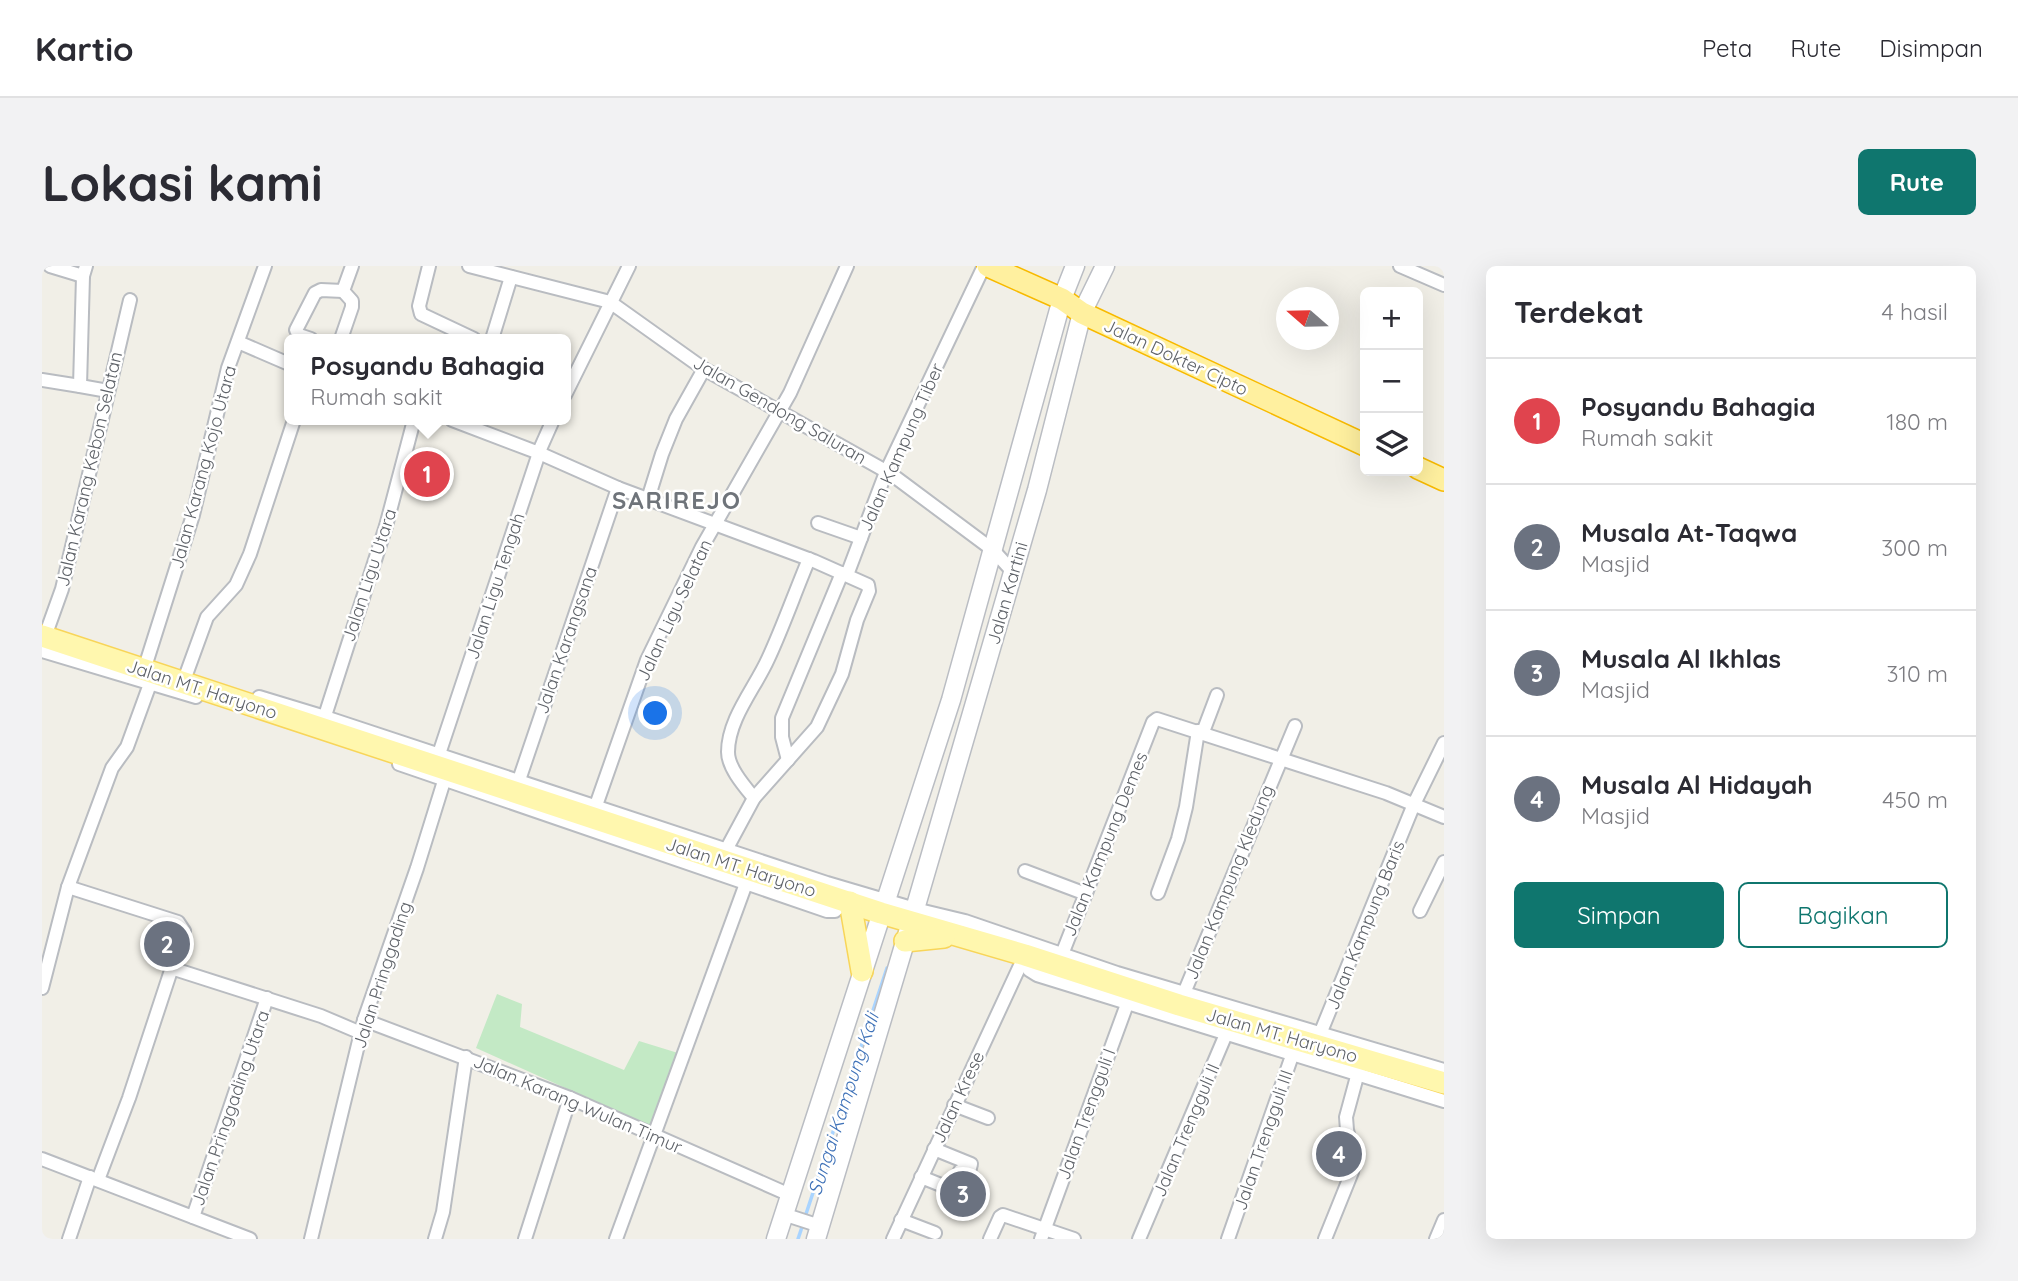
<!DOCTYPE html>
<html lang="id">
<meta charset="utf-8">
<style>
:root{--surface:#fff;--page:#f2f2f3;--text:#2b2b33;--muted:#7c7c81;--line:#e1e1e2;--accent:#0f766e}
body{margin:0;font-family:Quicksand,sans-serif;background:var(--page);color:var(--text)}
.controls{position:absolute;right:21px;top:21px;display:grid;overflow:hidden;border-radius:10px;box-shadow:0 7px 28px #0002}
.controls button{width:63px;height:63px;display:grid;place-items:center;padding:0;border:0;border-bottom:2px solid var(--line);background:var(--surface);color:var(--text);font:35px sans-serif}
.compass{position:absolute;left:1234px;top:21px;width:63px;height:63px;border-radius:50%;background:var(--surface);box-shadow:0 7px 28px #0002;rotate:290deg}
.you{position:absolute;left:614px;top:448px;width:24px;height:24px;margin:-18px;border:5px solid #fff;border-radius:50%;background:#1a73e8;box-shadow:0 0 0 10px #1a73e833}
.badge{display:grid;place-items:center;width:46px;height:46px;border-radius:50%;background:var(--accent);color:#fff;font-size:23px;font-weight:700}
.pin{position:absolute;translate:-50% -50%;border:4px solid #fff;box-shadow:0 2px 7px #0006}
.popup{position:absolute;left:242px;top:68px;width:287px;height:91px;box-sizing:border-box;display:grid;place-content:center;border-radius:10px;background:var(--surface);filter:drop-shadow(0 2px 5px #0005);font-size:23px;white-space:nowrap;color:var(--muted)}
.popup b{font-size:26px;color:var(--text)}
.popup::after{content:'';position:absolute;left:50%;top:100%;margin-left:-14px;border:14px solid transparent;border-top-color:var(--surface)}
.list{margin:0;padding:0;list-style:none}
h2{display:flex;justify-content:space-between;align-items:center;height:91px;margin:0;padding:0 28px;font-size:30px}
h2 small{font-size:23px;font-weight:400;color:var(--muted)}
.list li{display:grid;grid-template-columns:46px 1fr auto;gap:21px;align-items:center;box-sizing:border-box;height:126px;padding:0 28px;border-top:2px solid var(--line)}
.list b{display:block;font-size:26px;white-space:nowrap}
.list p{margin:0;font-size:23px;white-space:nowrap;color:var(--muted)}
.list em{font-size:23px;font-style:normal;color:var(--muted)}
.actions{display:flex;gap:14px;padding:21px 28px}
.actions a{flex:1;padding:16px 0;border:2px solid var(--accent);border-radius:10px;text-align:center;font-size:24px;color:var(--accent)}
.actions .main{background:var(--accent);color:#fff}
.icon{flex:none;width:38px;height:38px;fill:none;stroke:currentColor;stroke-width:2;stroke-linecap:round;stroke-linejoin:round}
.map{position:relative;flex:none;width:1402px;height:973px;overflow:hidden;border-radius:10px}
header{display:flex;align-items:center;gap:42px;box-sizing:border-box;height:98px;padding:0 35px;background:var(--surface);border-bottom:2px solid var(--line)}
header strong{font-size:33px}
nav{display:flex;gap:38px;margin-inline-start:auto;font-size:24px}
.intro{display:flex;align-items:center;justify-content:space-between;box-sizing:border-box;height:168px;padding:0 42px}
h1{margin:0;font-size:49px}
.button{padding:18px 32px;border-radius:10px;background:var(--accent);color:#fff;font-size:24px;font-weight:700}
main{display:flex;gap:42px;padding:0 42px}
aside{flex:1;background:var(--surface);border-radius:10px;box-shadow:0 7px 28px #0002}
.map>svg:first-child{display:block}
</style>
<header>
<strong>Kartio</strong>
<nav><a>Peta</a><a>Rute</a><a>Disimpan</a></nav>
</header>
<div class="intro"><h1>Lokasi kami</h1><a class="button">Rute</a></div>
<main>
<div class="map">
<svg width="1402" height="973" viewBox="0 0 1402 973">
<rect width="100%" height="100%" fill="#f1efe7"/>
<path fill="#c3e9c5" d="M455,728L480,738L478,761L582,804L597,775L636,787L608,860L434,782Z"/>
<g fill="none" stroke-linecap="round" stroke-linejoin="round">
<g stroke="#a9d4ff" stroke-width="3.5">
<path d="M763,951L845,702"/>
<path d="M756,973L761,958"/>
</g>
<g stroke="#b9bcc1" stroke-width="16">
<g id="minor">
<path d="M8,0L41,10"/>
<path d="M44,0L41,10L38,120L66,125"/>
<path d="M387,0L377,40L379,48L432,73"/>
<path d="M427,0L568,36L662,103L849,208L951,284L971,306"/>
<path d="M1358,0L1402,19"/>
<path d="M269,73L257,69L254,64L273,27L279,24L301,25"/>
<path d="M299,73L310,41V35L301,25L310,0"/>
<path d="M450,73L469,11"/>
<path d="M196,76L247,98"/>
<path d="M0,114L38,120"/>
<path d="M523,129L587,0"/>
<path d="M410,154L497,187L576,222L772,295L826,319L827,325L815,354L800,408L775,461L712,532L684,584"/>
<path d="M606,233L620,188L634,153L662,103"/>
<path d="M776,257L819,272"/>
<path d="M805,309L844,206L942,0"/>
<path d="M1,376L20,323L88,34"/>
<path d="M0,385L154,431"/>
<path d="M102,404L151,249L186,102L223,0"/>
<path d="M141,417L165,351L194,319L208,288L252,154"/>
<path d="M217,431L283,451L785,617L873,643L923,655L1075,707L1402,804"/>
<path d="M281,456L344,260L372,154"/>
<path d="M1161,466L1175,429"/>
<path d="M746,494L740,471V452L800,307"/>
<path d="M357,498L785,645H793L804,634"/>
<path d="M475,520L576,222"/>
<path d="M712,532C703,521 686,502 686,486C686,453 713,422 726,393C741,361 753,326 767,293"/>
<path d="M551,548L605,394L660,281L748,127L805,0"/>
<path d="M983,605L1044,628"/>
<path d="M26,621L136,656L142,665L87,832L56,914"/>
<path d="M1116,627L1136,573L1144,541L1156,465"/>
<path d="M1378,645L1402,596"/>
<path d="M987,690V704L995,709L1402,835"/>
<path d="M1017,696L1111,456L1115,453L1344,527L1402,551"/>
<path d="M129,702L279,750L319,767"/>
<path d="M0,722L26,621L70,502L85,481L112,407"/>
<path d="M1140,732L1253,460"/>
<path d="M322,754L528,832L748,929"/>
<path d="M1276,773L1372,538L1402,477"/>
<path d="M912,839L946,852"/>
<path d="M0,893L208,973"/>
<path d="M879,911L909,923L918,905L927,906L929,898L892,883"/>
<path d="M741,948L778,960"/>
<path d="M151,951L225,732"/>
<path d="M859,954L893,967"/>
<path d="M27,973L48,911"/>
<path d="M269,973L322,754L375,602L402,515L397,488L499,181L511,154"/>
<path d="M393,973L401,946L424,791"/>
<path d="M483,973L528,832"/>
<path d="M574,973L706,612"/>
<path d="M851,973L983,689"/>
<path d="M948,973L958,951L961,949L1032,973"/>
<path d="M999,973L1088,730"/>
<path d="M1097,973L1187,761"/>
<path d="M1186,973L1252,784"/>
<path d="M1283,973L1310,906L1312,893L1305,864L1304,851L1317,803"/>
<path d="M1394,973L1402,954"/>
</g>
</g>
<g stroke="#babdc3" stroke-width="21">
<g id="secondary">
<path d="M734,973L909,434L1020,33L1033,0"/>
<path d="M774,973L873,643L995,224L1040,47L1063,0"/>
</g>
</g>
<g stroke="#f8d559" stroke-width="24">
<g id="primary">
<path d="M0,370L839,647L983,689L1137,739L1402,817"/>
<path d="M808,636L820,705"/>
<path d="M863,675L902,671"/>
</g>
</g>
<g stroke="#f8ba00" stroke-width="24">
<g id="trunk">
<path d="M946,0L1020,33L1040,47L1323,179"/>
<path d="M1376,202L1402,214"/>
</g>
</g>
<use href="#minor" stroke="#fff" stroke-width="12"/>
<use href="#secondary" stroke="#fff" stroke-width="18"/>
<use href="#primary" stroke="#fff7ae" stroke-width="21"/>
<use href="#trunk" stroke="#fff09f" stroke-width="21"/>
</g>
<g text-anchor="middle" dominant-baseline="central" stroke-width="5" stroke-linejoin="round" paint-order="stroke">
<g font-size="18" fill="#5e6268" stroke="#fff">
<text transform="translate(1134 91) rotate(25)">Jalan Dokter Cipto</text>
<text transform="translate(738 144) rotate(30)">Jalan Gendong Saluran</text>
<text transform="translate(859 181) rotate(-66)">Jalan Kampung Tiber</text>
<text transform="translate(161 201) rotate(-75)">Jalan Karang Kojo Utara</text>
<text transform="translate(47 203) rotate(-77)">Jalan Karang Kebon Selatan</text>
<text transform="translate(327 309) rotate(-72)">Jalan Ligu Utara</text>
<text transform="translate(453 320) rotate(-72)">Jalan Ligu Tengah</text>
<text transform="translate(965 327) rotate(-74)">Jalan Kartini</text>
<text transform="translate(632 344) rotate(-65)">Jalan Ligu Selatan</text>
<text transform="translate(524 374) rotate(-71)">Jalan Karangsana</text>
<text transform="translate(160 423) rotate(18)">Jalan MT. Haryono</text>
<text transform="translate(1063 578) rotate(-68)">Jalan Kampung Demes</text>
<text transform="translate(699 601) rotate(18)">Jalan MT. Haryono</text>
<text transform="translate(1187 616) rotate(-68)">Jalan Kampung Kledung</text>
<text transform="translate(1323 659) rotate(-68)">Jalan Kampung Baris</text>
<text transform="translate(340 709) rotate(-72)">Jalan Pringgading</text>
<text transform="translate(1240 769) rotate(16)">Jalan MT. Haryono</text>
<text transform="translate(916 831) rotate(-65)">Jalan Krese</text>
<text transform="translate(536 838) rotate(23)">Jalan Karang Wulan Timur</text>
<text transform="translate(188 842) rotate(-71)">Jalan Pringgading Utara</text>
<text transform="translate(1044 848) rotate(-70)">Jalan Trengguli I</text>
<text transform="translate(1144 864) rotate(-67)">Jalan Trengguli II</text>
<text transform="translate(1221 874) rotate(-71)">Jalan Trengguli III</text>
</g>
<g font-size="19" font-style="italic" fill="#3f72b8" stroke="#fff">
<text transform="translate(801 838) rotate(-72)">Sungai Kampung Kali</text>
</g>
<g font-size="24" font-weight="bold" letter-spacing="2" fill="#6f747a" stroke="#fff">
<text x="635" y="234">SARIREJO</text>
</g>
</g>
</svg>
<div class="controls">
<button>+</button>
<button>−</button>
<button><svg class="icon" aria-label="layers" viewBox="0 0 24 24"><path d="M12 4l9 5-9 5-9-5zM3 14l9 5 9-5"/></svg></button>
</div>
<svg class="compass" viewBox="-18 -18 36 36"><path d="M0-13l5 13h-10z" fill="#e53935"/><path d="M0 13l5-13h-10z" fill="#7c7c81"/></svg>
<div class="you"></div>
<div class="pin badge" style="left:385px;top:208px;background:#e0444e">1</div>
<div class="popup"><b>Posyandu Bahagia</b>Rumah sakit</div>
<div class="pin badge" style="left:125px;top:678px;background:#6b7280">2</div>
<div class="pin badge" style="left:921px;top:928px;background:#6b7280">3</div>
<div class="pin badge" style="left:1297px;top:888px;background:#6b7280">4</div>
</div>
<aside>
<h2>Terdekat<small>4 hasil</small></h2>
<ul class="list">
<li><span class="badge" style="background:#e0444e">1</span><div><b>Posyandu Bahagia</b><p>Rumah sakit</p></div><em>180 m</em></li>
<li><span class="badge" style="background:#6b7280">2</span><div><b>Musala At-Taqwa</b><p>Masjid</p></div><em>300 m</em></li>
<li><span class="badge" style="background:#6b7280">3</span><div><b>Musala Al Ikhlas</b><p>Masjid</p></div><em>310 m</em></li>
<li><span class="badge" style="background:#6b7280">4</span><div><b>Musala Al Hidayah</b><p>Masjid</p></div><em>450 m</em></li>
</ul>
<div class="actions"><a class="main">Simpan</a><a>Bagikan</a></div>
</aside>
</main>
